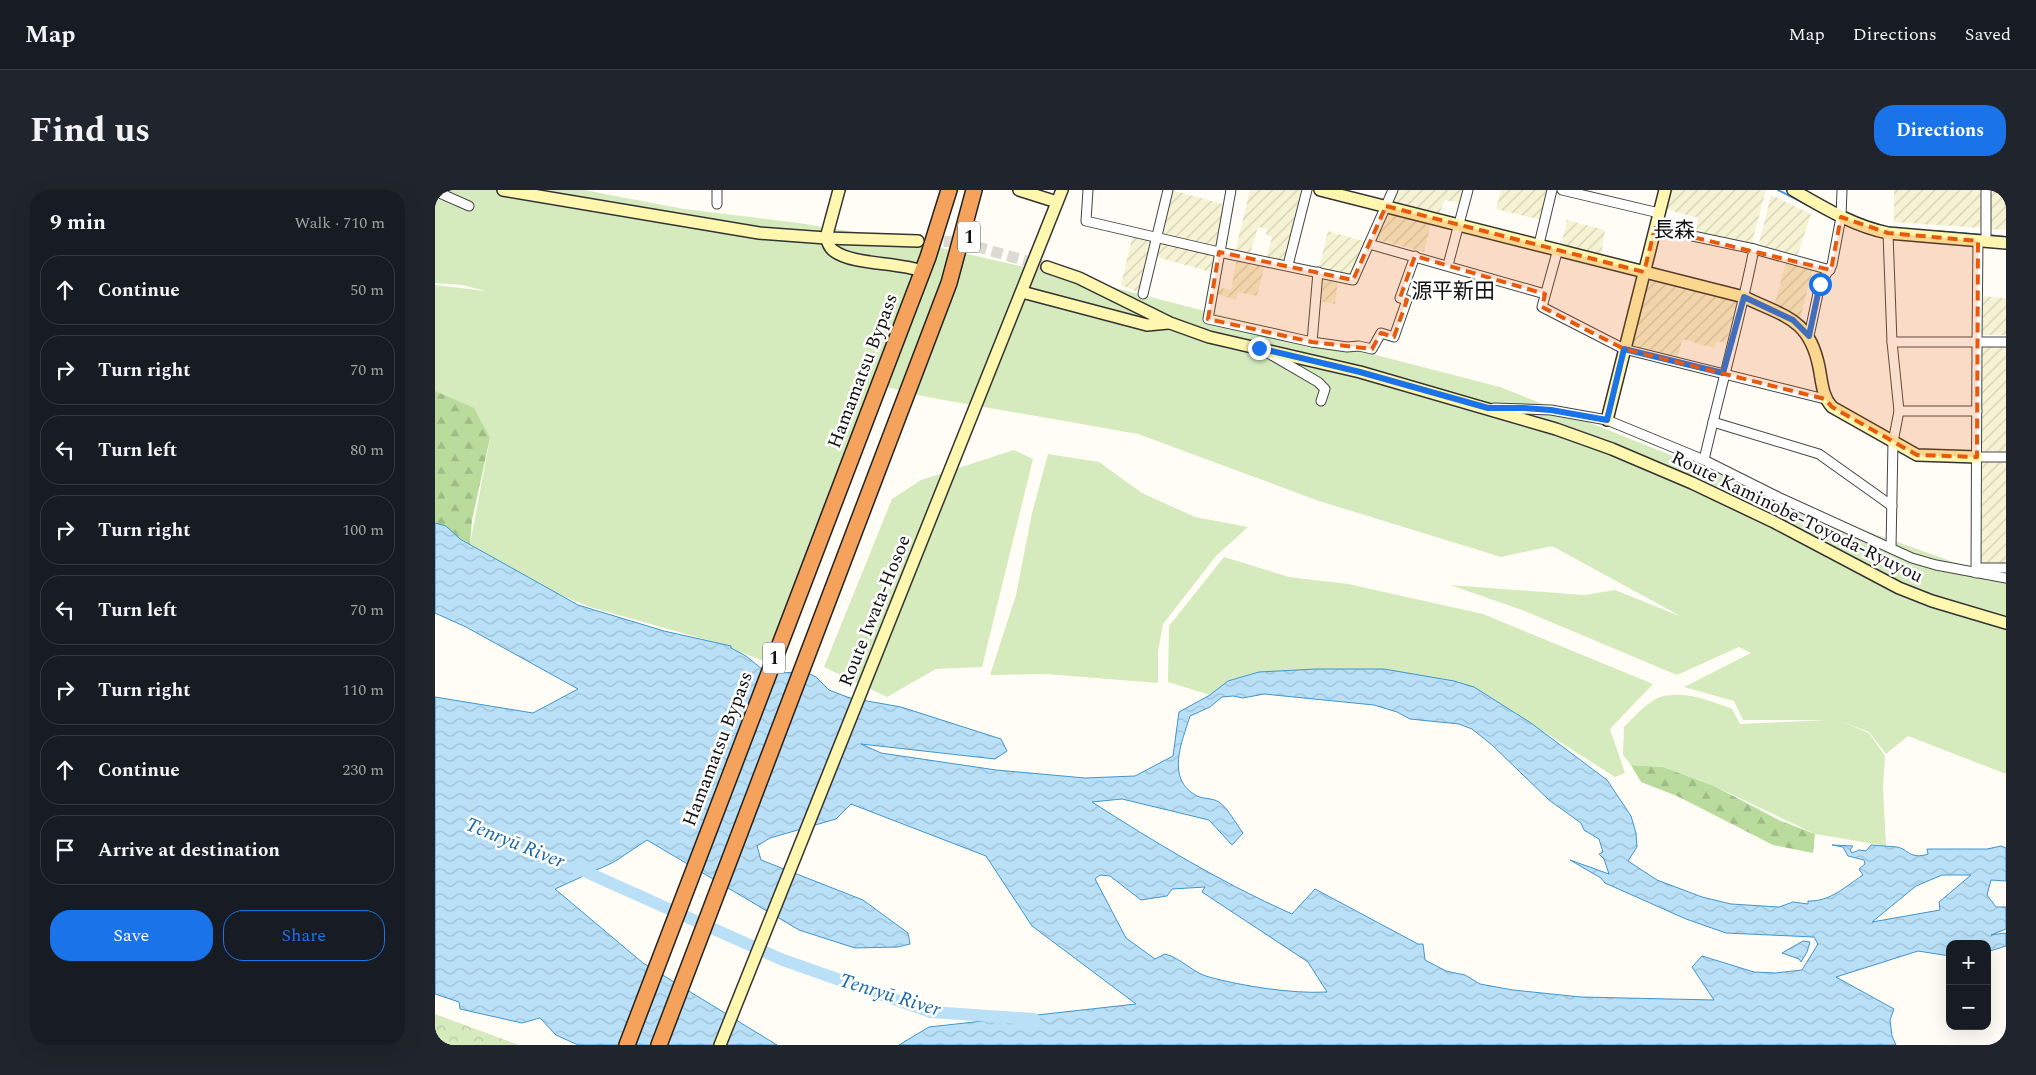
<!DOCTYPE html>
<meta charset="utf-8">
<style>
:root{--surface:#171b24;--page:#20242c;--text:#f1f3f6;--muted:#9ea1a6;--line:#363941;--accent:#1a73e8}
body{margin:0;font-family:Spectral,"Noto Sans JP",serif;background:var(--page);color:var(--text)}
.controls{position:absolute;right:15px;bottom:15px;display:grid;overflow:hidden;border-radius:10px;box-shadow:0 5px 20px #0002}
.controls button{width:45px;height:45px;display:grid;place-items:center;padding:0;border:0;border-bottom:1px solid var(--line);background:var(--surface);color:var(--text);font:25px sans-serif}
.stop{position:absolute;width:15px;height:15px;margin:-11px;border:4px solid #1a73e8;border-radius:50%;background:#fff}
.stop.end{background:#1a73e8;border-color:#fff;box-shadow:0 1px 5px #0008}
.list{margin:0;padding:0;list-style:none}
h2{display:flex;justify-content:space-between;align-items:center;height:65px;margin:0;padding:0 20px;font-size:21px}
h2 small{font-size:16px;font-weight:400;color:var(--muted)}
.list li{display:grid;grid-template-columns:32px 1fr auto;gap:15px;align-items:center;box-sizing:border-box;height:70px;margin:0 10px 10px;padding:0 10px;border:1px solid var(--line);border-radius:20px}
.list b{display:block;font-size:19px;white-space:nowrap}
.list em{font-size:16px;font-style:normal;color:var(--muted)}
.actions{display:flex;gap:10px;padding:15px 20px}
.actions a{flex:1;padding:11px 0;border:1px solid var(--accent);border-radius:20px;text-align:center;font-size:18px;color:var(--accent)}
.actions .main{background:var(--accent);color:#fff}
.icon{flex:none;width:28px;height:28px;fill:none;stroke:currentColor;stroke-width:2;stroke-linecap:round;stroke-linejoin:round}
.map{position:relative;flex:none;width:1571px;height:855px;overflow:hidden;border-radius:20px}
header{display:flex;align-items:center;gap:30px;box-sizing:border-box;height:70px;padding:0 25px;background:var(--surface);border-bottom:1px solid var(--line)}
header strong{font-size:24px}
nav{display:flex;gap:28px;margin-inline-start:auto;font-size:18px}
.intro{display:flex;align-items:center;justify-content:space-between;box-sizing:border-box;height:120px;padding:0 30px}
h1{margin:0;font-size:35px}
.button{padding:12px 22px;border-radius:20px;background:var(--accent);color:#fff;font-size:18px;font-weight:700}
main{display:flex;gap:30px;padding:0 30px}
aside{flex:1;background:var(--surface);border-radius:20px;box-shadow:0 5px 20px #0002}
.map>svg:first-child{display:block}
</style>
<header>
<strong>Map</strong>
<nav><a>Map</a><a>Directions</a><a>Saved</a></nav>
</header>
<div class="intro"><h1>Find us</h1><a class="button">Directions</a></div>
<main>
<aside>
<h2>9 min<small>Walk · 710 m</small></h2>
<ul class="list">
<li><svg class="icon" aria-label="ahead" viewBox="0 0 24 24"><path d="M12 20V5M6 11l6-6 6 6"/></svg><div><b>Continue</b></div><em>50 m</em></li>
<li><svg class="icon" aria-label="right" viewBox="0 0 24 24"><path d="M7 20v-9h11M14 6l5 5-5 5"/></svg><div><b>Turn right</b></div><em>70 m</em></li>
<li><svg class="icon" aria-label="left" viewBox="0 0 24 24"><path d="M17 20v-9H6M10 6l-5 5 5 5"/></svg><div><b>Turn left</b></div><em>80 m</em></li>
<li><svg class="icon" aria-label="right" viewBox="0 0 24 24"><path d="M7 20v-9h11M14 6l5 5-5 5"/></svg><div><b>Turn right</b></div><em>100 m</em></li>
<li><svg class="icon" aria-label="left" viewBox="0 0 24 24"><path d="M17 20v-9H6M10 6l-5 5 5 5"/></svg><div><b>Turn left</b></div><em>70 m</em></li>
<li><svg class="icon" aria-label="right" viewBox="0 0 24 24"><path d="M7 20v-9h11M14 6l5 5-5 5"/></svg><div><b>Turn right</b></div><em>110 m</em></li>
<li><svg class="icon" aria-label="ahead" viewBox="0 0 24 24"><path d="M12 20V5M6 11l6-6 6 6"/></svg><div><b>Continue</b></div><em>230 m</em></li>
<li><svg class="icon" aria-label="arrive" viewBox="0 0 24 24"><path d="M6 21V4h12l-3 4 3 4H6"/></svg><div><b>Arrive at destination</b></div></li>
</ul>
<div class="actions"><a class="main">Save</a><a>Share</a></div>
</aside>
<div class="map">
<svg width="1571" height="855" viewBox="0 0 1571 855">
<defs>
<pattern id="farmland-furrows" width="10" height="10" patternUnits="userSpaceOnUse" patternTransform="scale(1.25)"><rect width="10" height="10" fill="#f6f3d4"/><path d="M-1 1l2-2M0 10L10 0M9 11l2-2" fill="none" stroke="#d2cfb5"/></pattern>
<pattern id="forest-firs" width="22" height="20" patternUnits="userSpaceOnUse" patternTransform="scale(1.25)"><rect width="22" height="20" fill="#b9dc9c"/><path d="M5 1l3.5 6h-7zM16 11l3.5 6h-7z" fill="#9ebc85"/></pattern>
<pattern id="park-crowns" width="20" height="18" patternUnits="userSpaceOnUse" patternTransform="scale(1.25)"><rect width="20" height="18" fill="#d5ebbd"/><path d="M2 6a3 3 0 1 1 6 0M12 15a3 3 0 1 1 6 0" fill="none" stroke="#b6c8a1"/></pattern>
<pattern id="water-waves" width="16" height="10" patternUnits="userSpaceOnUse" patternTransform="scale(1.25)"><rect width="16" height="10" fill="#b9e0f7"/><path d="M0 5q4-4 8 0t8 0" fill="none" stroke="#9ebfd3"/></pattern>
</defs>
<rect width="100%" height="100%" fill="#fffdf5"/>
<g fill="url(#farmland-furrows)">
<path d="M736,0L791,15L782,55L779,58L725,44Z"/>
<path d="M815,0H867L868,4L850,72L831,68L837,47L831,45L832,39L823,37L815,64L800,62Z"/>
<path d="M962,0H1029L1025,13L1010,10L1004,24L957,12Z"/>
<path d="M1066,0H1113L1106,30L1061,19Z"/>
<path d="M1234,0H1331L1316,56L1261,43L1263,28L1230,19Z"/>
<path d="M1459,0H1547V38L1459,32Z"/>
<path d="M1553,0H1571V40L1553,39Z"/>
<path d="M1336,5L1376,24L1362,67L1323,57Z"/>
<path d="M955,22L996,33L989,62L940,49L950,24Z"/>
<path d="M1132,30L1170,40L1166,66L1126,55Z"/>
<path d="M893,41L931,52L917,87L884,78Z"/>
<path d="M698,44L717,48L718,54L705,103L686,95Z"/>
<path d="M724,50L777,64L780,66L776,82L721,67Z"/>
<path d="M802,69L830,75L822,106L803,102L801,110L782,104L783,97L796,100Z"/>
<path d="M1351,73L1378,79L1365,129L1339,116Z"/>
<path d="M886,84L903,90L900,114L883,111Z"/>
<path d="M1215,88L1299,109L1303,112L1291,153L1282,151L1279,158L1247,149L1243,167L1195,155L1212,89Z"/>
<path d="M1545,106L1571,108V145H1546Z"/>
<path d="M1545,155L1571,156V262L1545,261Z"/>
<path d="M1546,271L1571,272V375H1544Z"/>
</g>
<g fill="#d5ebbd">
<path d="M0,0H149L249,19L364,33L475,51L669,95L1065,197L1376,321L1549,383L1571,385V584L1473,546L1451,564L1434,542L1405,531L1434,543L1450,566L1448,598L1451,656L1380,644L1279,596L1228,577L1196,575L1188,565L1189,537C1199,527 1212,512 1225,507C1249,500 1276,511 1297,519L1305,534L1393,530H1308L1299,511L1249,497L1316,463L1304,457L1242,485L1087,420L1015,395L1149,405L1180,400L1247,427L1117,356L1066,367L884,311L703,244L492,207L444,195L337,474L276,451L155,417L113,400L35,354L55,249L0,212V95L51,101L27,95L0,93Z"/>
<path d="M579,260L598,269L547,477L501,479L452,507L389,477L457,309L486,290Z"/>
<path d="M613,264L664,272L707,303L760,327L813,337L781,366L728,434L723,461V493L611,484L555,485L581,405L597,323Z"/>
<path d="M789,367L854,387L913,394L1048,424L1218,494L1175,539L1190,583L1180,587L1039,497L782,501L775,505L733,492L734,436Z"/>
</g>
<g fill="url(#forest-firs)">
<path d="M0,201L39,218L55,248L37,330L35,354L0,335Z"/>
<path d="M1196,575L1228,577L1279,596L1346,631L1380,644L1378,663L1338,655L1242,606L1206,592Z"/>
</g>
<path fill="url(#park-crowns)" d="M0,824L84,855H0Z"/>
<g fill="url(#water-waves)" stroke="#3f96cf" fill-rule="evenodd">
<path d="M0,333L11,336L25,349L143,415L229,441L296,456V458L311,466L327,479L342,483L371,482L381,487L394,500L415,508L466,517L566,549L572,561L560,569L426,554L446,563L561,580L650,588L700,586L738,566L744,522L775,505L793,491L824,482L882,479H949L1019,491L1039,497L1096,533L1172,590L1196,626L1201,643L1202,657L1193,671L1222,690L1267,707L1296,714L1344,717L1358,712L1373,714V711C1395,712 1411,696 1428,685L1424,679L1430,674L1429,670L1413,666L1408,657L1397,655L1418,656L1415,660L1417,663L1424,660L1431,661L1436,655C1445,656 1453,656 1462,657C1473,659 1475,670 1493,664L1492,659H1552L1566,656L1571,658V691L1556,690L1552,705L1561,717H1571V739L1556,745L1571,743V756L1552,762V754H1515V766L1483,761L1401,787L1459,819L1455,830L1457,846L1461,855H464L494,837L701,814L597,736L551,666L416,614L401,629L335,648L322,656L326,670L428,710L473,743L475,754L463,757L420,758L364,740L212,650L179,672L120,699L208,773L342,855H143L121,845L105,828L87,833L25,819L24,812L0,804V507L98,523L143,499L31,437L0,423ZM829,504L939,515L962,522L975,529L1024,534L1037,539L1057,555L1114,610L1146,633L1149,640L1164,649L1168,662L1164,664L1169,669L1174,684L1135,670L1166,688L1170,693L1251,729L1291,743L1379,747L1383,754L1367,780L1340,783L1319,782L1267,766L1257,777L1279,810L1146,807L1078,800L1045,794L1030,785L1011,781L990,770L988,754H983L880,699L857,724C787,693 721,653 657,612L687,609L774,630L797,655L808,643C801,634 793,618 784,612C778,608 768,609 762,606C730,589 747,552 755,526L775,517L787,507L798,506L808,508ZM665,685L675,686L706,710L732,706L737,699L770,697L767,702L873,772L892,802C857,804 807,796 774,787C758,783 746,768 730,764L720,769L691,748L660,689ZM1507,685H1536L1504,712L1505,720L1437,732L1481,696Z"/>
<path d="M1368,751L1375,752L1372,762L1366,772L1364,769L1347,763Z"/>
</g>
<g fill="none" stroke-linecap="round" stroke-linejoin="round">
<g stroke="#3f96cf" stroke-width="2">
<path d="M1343,0L1392,25"/>
<path d="M1500,41L1548,45"/>
<path d="M1553,45L1571,47"/>
</g>
<path stroke="#b9e0f7" stroke-width="12" d="M140,677L348,770L496,822L599,829"/>
<path stroke="#dbdad3" stroke-width="11" stroke-dasharray="11 5.5" stroke-linecap="butt" d="M492,51L526,52L612,77"/>
<g stroke="#444" stroke-width="11">
<g id="street">
<path d="M653,0L651,31L784,62L918,90L958,0"/>
<path d="M796,0L773,129L877,152L912,157L924,156L937,159L946,143L959,147L972,110L965,108L980,66"/>
<path d="M1127,0L1224,23"/>
<path d="M1551,0V51"/>
<path d="M0,1L34,16"/>
<path d="M282,14V0"/>
<path d="M1220,38L1319,59L1395,80"/>
<path d="M1453,43L1457,152L1464,221L1458,252L1456,358"/>
<path d="M934,54L1110,104"/>
<path d="M1104,54L1117,0"/>
<path d="M1123,59L1107,117L1189,159L1390,209"/>
<path d="M853,75L872,0"/>
<path d="M1013,75L1033,0"/>
<path d="M708,104L733,0"/>
<path d="M1374,146L1385,94L1397,75L1406,27L1407,0"/>
<path d="M877,152L883,82"/>
<path d="M1457,152H1542L1543,51"/>
<path d="M833,163L883,192L890,199L886,211"/>
<path d="M1059,218L1116,220L1172,230L1269,270L1343,307L1477,368L1501,375L1571,388"/>
<path d="M1464,221H1542"/>
<path d="M1278,232L1384,264L1457,316"/>
<path d="M1542,267H1571"/>
<path d="M1269,270C1285,200 1305,130 1319,59"/>
<path d="M1546,378H1571"/>
<path d="M1541,383L1542,152H1571"/>
</g>
</g>
<g stroke="#333" stroke-width="14">
<g id="secondary">
<path d="M68,0L324,43L391,48L483,51"/>
<path d="M404,0L391,48C393,53 395,59 399,61C418,75 462,72 487,81"/>
<path d="M584,0L622,12"/>
<path d="M885,0L1309,107C1350,127 1374,128 1384,177C1387,192 1387,206 1397,217L1482,265L1542,267"/>
<path d="M1358,0C1388,17 1418,36 1453,43L1571,53"/>
<path d="M612,77L644,88L735,133L774,147L925,182L1121,239L1177,259L1257,293L1339,332L1464,398L1497,411L1571,433"/>
<path d="M587,102L712,135L733,133"/>
<path d="M1172,230L1230,0"/>
<path d="M285,855L627,0"/>
</g>
</g>
<g stroke="#222" stroke-width="18">
<g id="highway">
<path d="M192,855L493,67L514,0"/>
<path d="M224,855L514,93L539,0"/>
</g>
</g>
<use href="#street" stroke="#fff" stroke-width="9"/>
<use href="#secondary" stroke="#fff6b0" stroke-width="11"/>
<use href="#highway" stroke="#f5a25d" stroke-width="15"/>
</g>
<g fill="none" stroke-linecap="round" stroke-linejoin="round">
<path stroke="#1a73e8" stroke-width="6" d="M824,158L925,182L1053,218H1089L1116,220L1172,230L1189,159L1288,183L1309,107L1358,130L1374,146L1385,94"/>
</g>
<path fill="#e8590c" fill-opacity="0.2" stroke="#e8590c" stroke-width="4" stroke-dasharray="10 6" stroke-linejoin="round" d="M951,16L1209,82L1220,38L1396,80L1406,27L1453,43L1543,51L1542,267L1482,265L1397,217L1390,209L1189,159L1107,117L1110,104L980,66L965,108L972,110L959,147L946,143L937,159L877,152L773,129L784,62L918,90Z"/>
<g text-anchor="middle" dominant-baseline="central" stroke-width="5" stroke-linejoin="round" paint-order="stroke">
<g fill="#fff" stroke="#585858" stroke-width="1">
<rect x="523" y="31.5" width="22" height="31" rx="4"/>
<rect x="328" y="452.5" width="22" height="31" rx="4"/>
</g>
<g font-size="18" font-weight="bold" fill="#111">
<text x="534" y="47">1</text>
<text x="339" y="468">1</text>
</g>
<g font-size="19" fill="#111" stroke="#fff">
<text transform="translate(428 181) rotate(-69)">Hamamatsu Bypass</text>
<text transform="translate(1362 327) rotate(26)">Route Kaminobe-Toyoda-Ryuyou</text>
<text transform="translate(440 421) rotate(-68)">Route Iwata-Hosoe</text>
<text transform="translate(283 559) rotate(-69)">Hamamatsu Bypass</text>
</g>
<g font-size="20" font-style="italic" fill="#1768a6" stroke="#fff">
<text transform="translate(80 653) rotate(22)">Tenryū River</text>
<text transform="translate(455 805) rotate(17)">Tenryū River</text>
</g>
<g font-size="21" fill="#111" stroke="#fff">
<text x="1239" y="41">長森</text>
<text x="1018" y="102">源平新田</text>
</g>
</g>
</svg>
<div class="controls">
<button>+</button>
<button>−</button>
</div>
<div class="stop" style="left:1385px;top:94px"></div>
<div class="stop end" style="left:824px;top:158px"></div>
</div>
</main>
